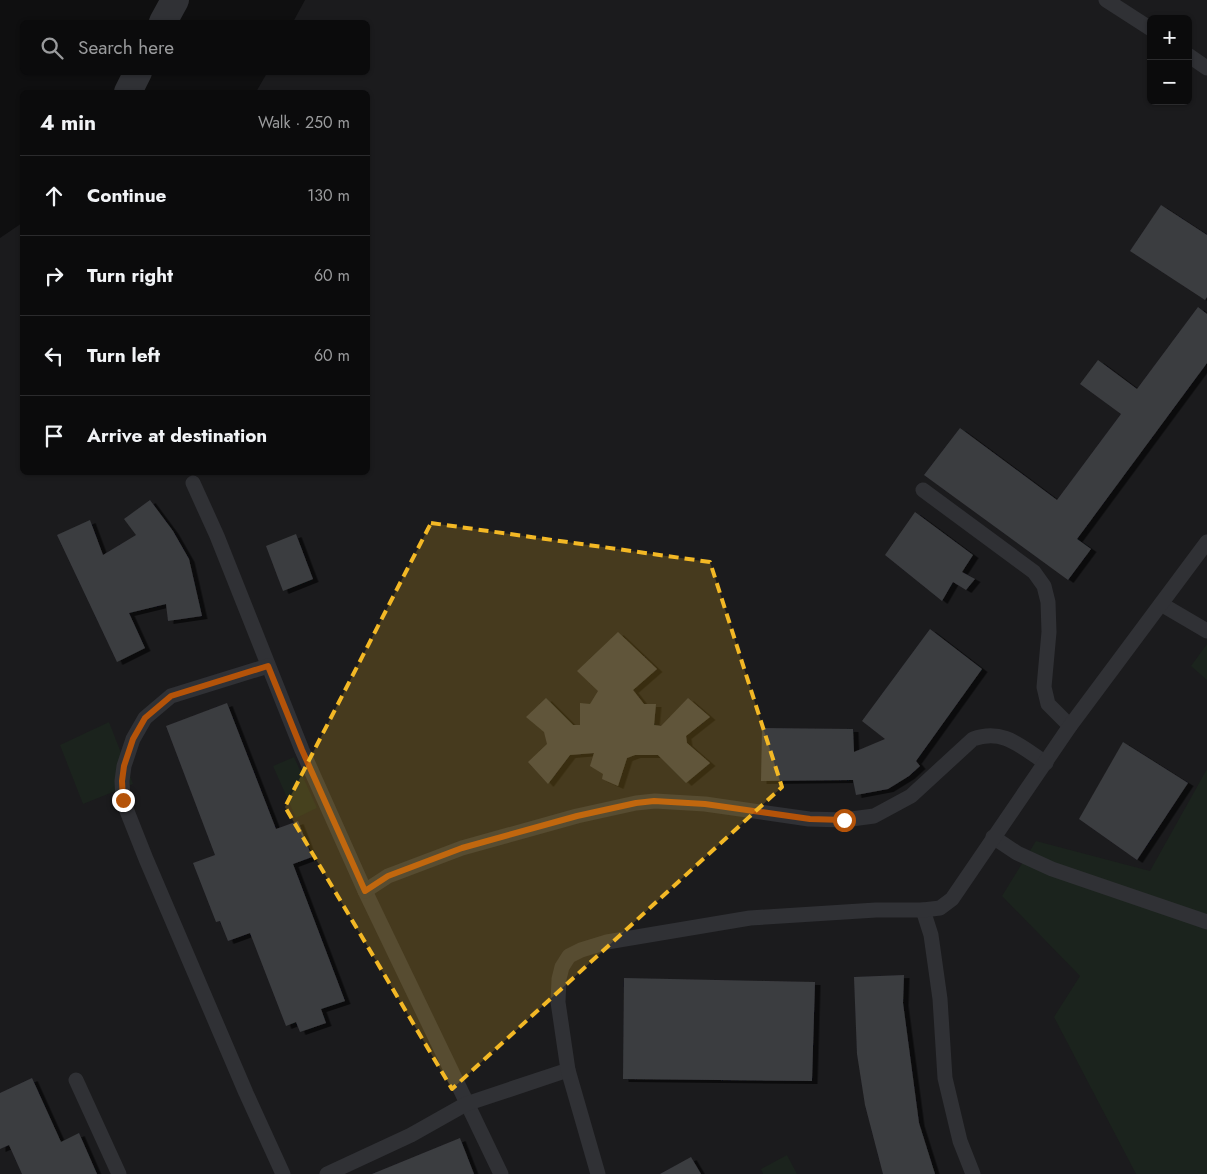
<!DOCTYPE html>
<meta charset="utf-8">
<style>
:root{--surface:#0b0b0c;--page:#19191a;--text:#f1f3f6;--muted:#9a9b9d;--line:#2b2b2d}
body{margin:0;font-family:Jost,sans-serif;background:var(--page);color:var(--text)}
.controls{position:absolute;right:15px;top:15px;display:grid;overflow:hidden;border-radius:8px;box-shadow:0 1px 4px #0004}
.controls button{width:45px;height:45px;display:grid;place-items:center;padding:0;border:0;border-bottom:1px solid var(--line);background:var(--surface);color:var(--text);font:25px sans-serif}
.stop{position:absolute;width:15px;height:15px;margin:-11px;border:4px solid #b45309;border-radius:50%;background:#fff}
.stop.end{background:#b45309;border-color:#fff;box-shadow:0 1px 5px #0008}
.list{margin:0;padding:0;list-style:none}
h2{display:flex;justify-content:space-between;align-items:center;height:65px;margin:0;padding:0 20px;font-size:21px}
h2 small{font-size:16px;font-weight:400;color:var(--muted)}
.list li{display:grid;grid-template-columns:32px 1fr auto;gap:15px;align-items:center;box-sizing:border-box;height:80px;padding:0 20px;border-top:1px solid var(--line)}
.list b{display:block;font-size:19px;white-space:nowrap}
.list em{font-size:16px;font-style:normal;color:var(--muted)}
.icon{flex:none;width:28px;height:28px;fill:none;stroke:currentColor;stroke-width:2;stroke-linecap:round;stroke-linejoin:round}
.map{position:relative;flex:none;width:1207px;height:1174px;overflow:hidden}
.search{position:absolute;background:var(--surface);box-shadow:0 1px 4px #0004;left:20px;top:20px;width:350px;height:55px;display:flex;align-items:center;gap:12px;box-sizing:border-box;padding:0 18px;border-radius:8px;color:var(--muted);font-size:19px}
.panel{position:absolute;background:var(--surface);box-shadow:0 1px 4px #0004;left:20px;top:90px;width:350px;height:385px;border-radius:8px}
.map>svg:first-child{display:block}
</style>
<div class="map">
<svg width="1207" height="1174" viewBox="0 0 1207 1174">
<defs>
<filter id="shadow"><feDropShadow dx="5.5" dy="3" stdDeviation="0" flood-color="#0009"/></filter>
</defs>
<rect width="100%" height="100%" fill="#0f0f10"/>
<path fill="#1b1b1d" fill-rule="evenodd" d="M305,0H1207V1174H0V238L22,223V472H368V92H256L267,73L368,72V22H293ZM1151,19H1188V101H1151Z"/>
<g fill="#1b231d">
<path d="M1207,644V680L1191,666Z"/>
<path d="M109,722L133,784L83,804L60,745Z"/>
<path d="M294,757L317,808L296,818L273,766Z"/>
<path d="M1207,769V1174H1136L1054,1017L1080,976L1002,896L1036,841L1150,871Z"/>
<path d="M787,1155L797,1174H763L761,1169Z"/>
</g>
<g fill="#3b3c40" filter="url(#shadow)">
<path d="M1161,205L1207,235V297L1205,300L1130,251Z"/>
<path d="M1198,307L1207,314V363L1077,539L1091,549L1068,580L924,475L960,428L1057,500L1121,414L1080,384L1098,360L1137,389Z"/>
<path d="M150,500L173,531L189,559L202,616L168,621L166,604L129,613L145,648L117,662L57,535L90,520L103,555L136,535L124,519Z"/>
<path d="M915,512L973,555L962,572L975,579L966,590L953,582L942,601L885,555Z"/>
<path d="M296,534L313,579L283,591L266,546Z"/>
<path d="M930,629L982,669L916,761L920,766L909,776L888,789L856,795L853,780L761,781L762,728L853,729L854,752L885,739L862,721Z"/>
<path d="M618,632L657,669L633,690L644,704H656L654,725L661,726L688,698L710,717L686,736L687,743L710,763L686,783L658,755H635L627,758L618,786L602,779L603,774L590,766L594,753L570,755L548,784L528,762L547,744L544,732L526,717L546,698L573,725H580V703L590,704L598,691L577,671Z"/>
<path d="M227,703L276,829L298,821L312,857L293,864L345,1001L321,1009L326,1023L300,1032L296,1022L286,1026L250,933L228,941L220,921L216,922L193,863L215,855L166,726Z"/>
<path d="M1123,742L1188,783L1137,860L1079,819Z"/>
<path d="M904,975L903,1003L919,1123L935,1174H883L865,1105L857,1054L854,977Z"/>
<path d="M624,978L815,982L812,1081L623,1079Z"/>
<path d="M32,1078L61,1142L79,1133L97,1174H22L9,1145L0,1149V1093Z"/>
<path d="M460,1138L474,1174H372Z"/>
<path d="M691,1157L701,1174H660Z"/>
</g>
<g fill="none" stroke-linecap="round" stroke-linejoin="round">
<g stroke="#303135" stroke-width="15">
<path d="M1106,0L1151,29"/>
<path d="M1188,55L1207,68"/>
<path d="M193,483L217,536L302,750L365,891L501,1174"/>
<path d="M923,490L1034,572L1044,586L1048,602L1049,632L1044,687L1048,704L1070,726"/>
<path d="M1161,604L1207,631"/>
<path d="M268,666L171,696L145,718L133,739L124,766L122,781L123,801L146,859L246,1093L283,1174"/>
<path d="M993,837L1017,853L1052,869L1207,922"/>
<path d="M365,891L388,876L462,848L577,816L636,803L655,801L705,804L809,819L844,820L874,816L911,796L973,739C1004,728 1021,747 1046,763"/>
<path d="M923,910L931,935L940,999L945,1078L960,1141L973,1174"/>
<path d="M76,1080L119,1174"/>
<path d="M327,1174L411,1135L466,1104L568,1070"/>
<path d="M598,1174L568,1070L558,1002L559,979L562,967L569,956L581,950L607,942L750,918L876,910H923L940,908L952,899L1070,726L1207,542"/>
</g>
<g stroke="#303135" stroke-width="28">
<path d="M163,22L175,0"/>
<path d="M128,92L138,72"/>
</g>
</g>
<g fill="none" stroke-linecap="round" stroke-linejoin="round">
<path stroke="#b45309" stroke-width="6" d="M123,800L122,781L124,766L133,739L145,718L171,696L268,666L302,750L365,891L388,876L462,848L577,816L636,803L654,801L705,804L810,819L844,820"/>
</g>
<path fill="#f3b825" fill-opacity="0.2" stroke="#f3b825" stroke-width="4" stroke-dasharray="10 6" stroke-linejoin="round" d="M431,523L710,562L782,787L452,1089L285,807Z"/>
</svg>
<div class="controls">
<button>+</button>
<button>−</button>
</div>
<div class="stop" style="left:844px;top:820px"></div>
<div class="stop end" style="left:123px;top:800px"></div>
<div class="search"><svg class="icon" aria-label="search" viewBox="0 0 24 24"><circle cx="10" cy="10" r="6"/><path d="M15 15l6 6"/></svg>Search here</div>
<section class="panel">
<h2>4 min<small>Walk · 250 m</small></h2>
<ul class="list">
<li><svg class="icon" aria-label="ahead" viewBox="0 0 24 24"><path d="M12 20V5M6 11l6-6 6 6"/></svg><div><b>Continue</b></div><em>130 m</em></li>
<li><svg class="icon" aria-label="right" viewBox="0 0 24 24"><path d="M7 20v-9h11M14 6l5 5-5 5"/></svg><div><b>Turn right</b></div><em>60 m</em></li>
<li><svg class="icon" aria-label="left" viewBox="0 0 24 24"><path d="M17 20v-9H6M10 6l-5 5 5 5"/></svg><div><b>Turn left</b></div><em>60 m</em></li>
<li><svg class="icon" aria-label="arrive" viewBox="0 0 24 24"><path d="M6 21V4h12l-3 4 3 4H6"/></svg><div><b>Arrive at destination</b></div></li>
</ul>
</section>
</div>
